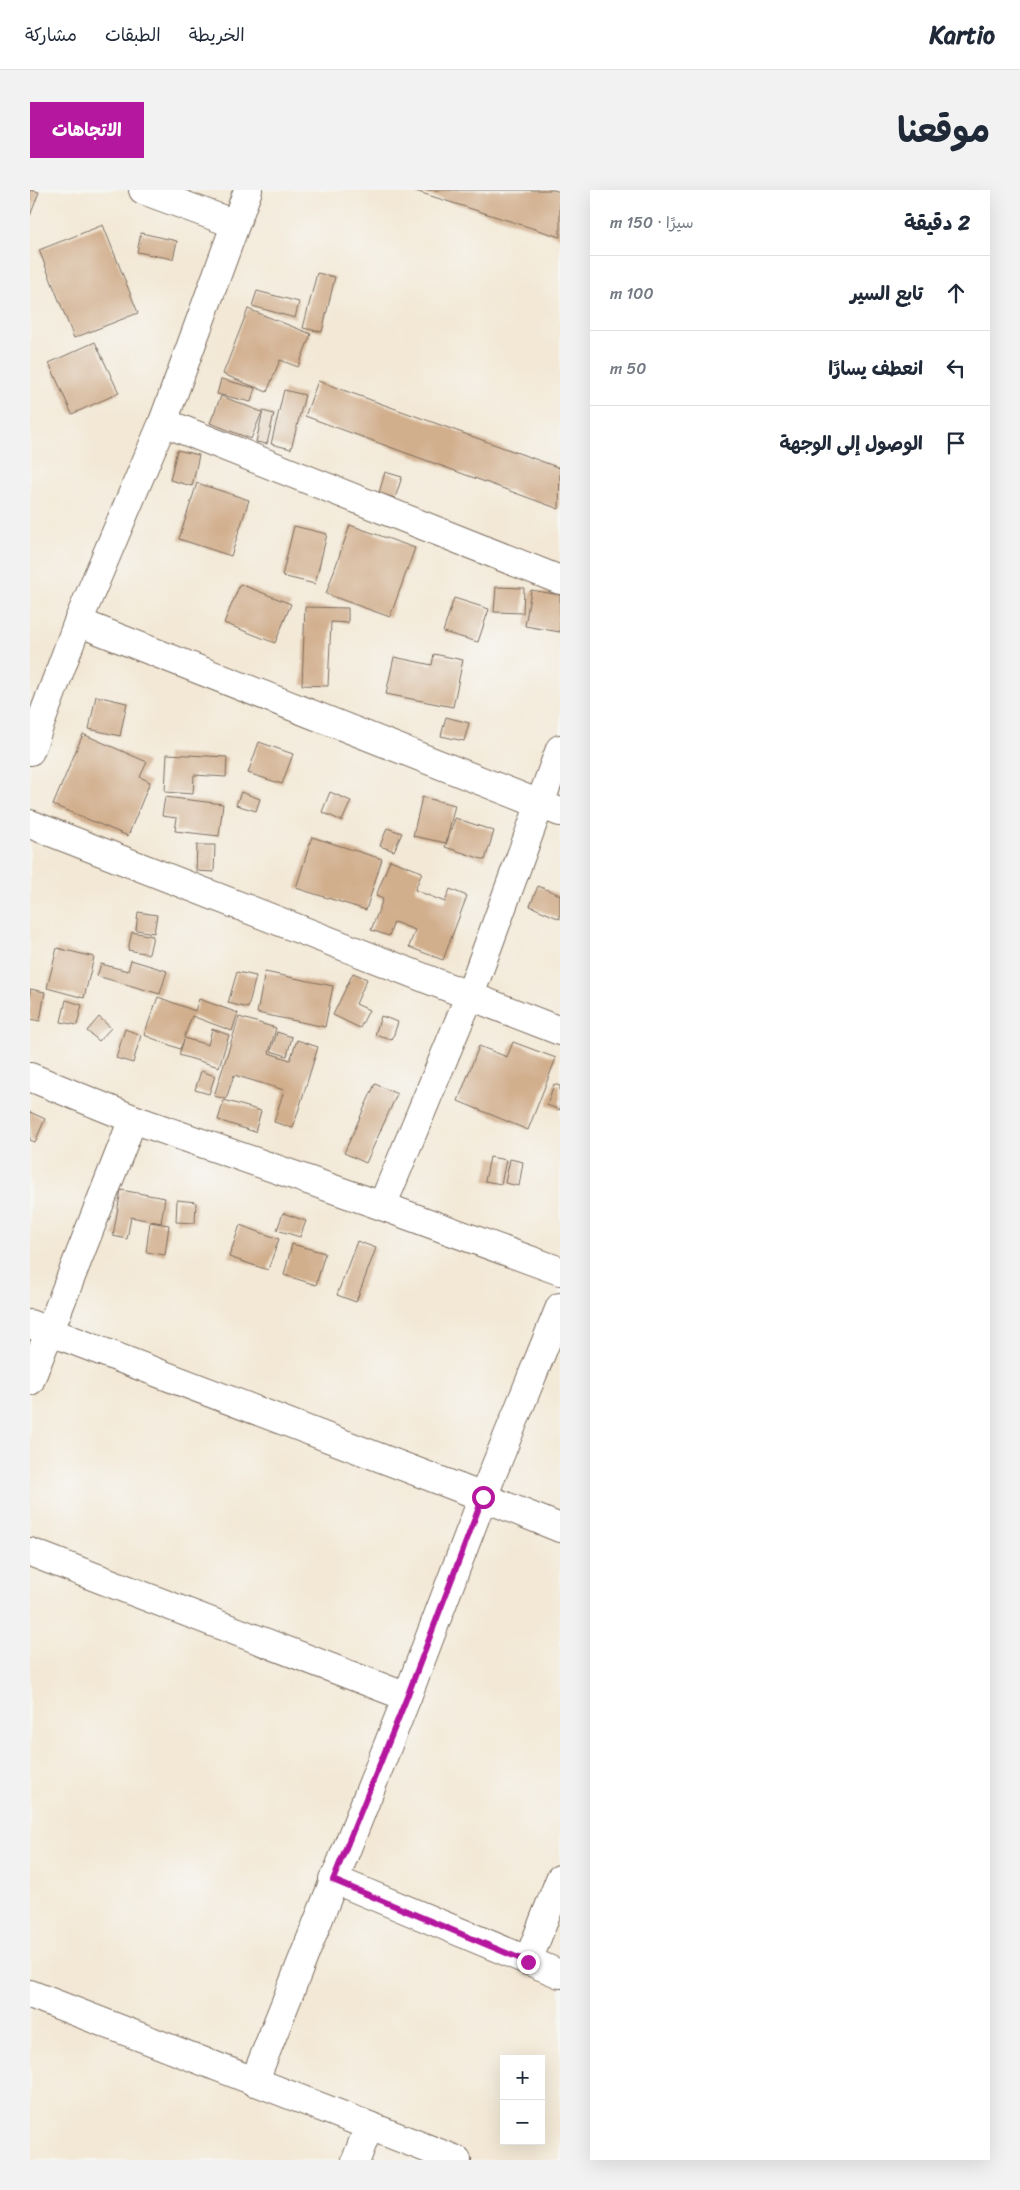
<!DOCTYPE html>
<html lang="ar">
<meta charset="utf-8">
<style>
:root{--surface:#fff;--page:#f2f2f3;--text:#1f2937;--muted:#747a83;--line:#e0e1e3;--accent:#b5179e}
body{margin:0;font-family:Sriracha,"Playpen Sans Arabic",sans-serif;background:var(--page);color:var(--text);direction:rtl}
.controls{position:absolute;right:15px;bottom:15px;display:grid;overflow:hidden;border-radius:0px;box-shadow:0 5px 20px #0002}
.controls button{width:45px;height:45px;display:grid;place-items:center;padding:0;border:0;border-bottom:1px solid var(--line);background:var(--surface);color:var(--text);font:25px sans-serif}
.stop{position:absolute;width:15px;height:15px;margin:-11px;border:4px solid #b5179e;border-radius:50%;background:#fff}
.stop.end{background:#b5179e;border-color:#fff;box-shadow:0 1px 5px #0008}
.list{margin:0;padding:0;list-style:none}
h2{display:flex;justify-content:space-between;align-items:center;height:65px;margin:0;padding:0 20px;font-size:21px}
h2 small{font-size:16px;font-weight:400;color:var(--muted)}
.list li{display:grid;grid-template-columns:32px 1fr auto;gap:15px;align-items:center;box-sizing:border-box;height:75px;padding:0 20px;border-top:1px solid var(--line)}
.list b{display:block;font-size:19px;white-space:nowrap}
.list em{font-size:16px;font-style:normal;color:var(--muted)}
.icon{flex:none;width:28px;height:28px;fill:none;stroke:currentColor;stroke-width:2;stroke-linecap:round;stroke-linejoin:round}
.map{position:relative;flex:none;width:530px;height:1970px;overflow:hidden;direction:ltr;border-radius:0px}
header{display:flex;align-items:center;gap:30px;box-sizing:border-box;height:70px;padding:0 25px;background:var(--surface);border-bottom:1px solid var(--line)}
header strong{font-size:24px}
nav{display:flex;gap:28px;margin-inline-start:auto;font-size:18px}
.intro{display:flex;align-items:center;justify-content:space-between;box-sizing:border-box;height:120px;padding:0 30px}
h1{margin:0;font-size:35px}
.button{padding:12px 22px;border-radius:0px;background:var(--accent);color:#fff;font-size:18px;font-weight:700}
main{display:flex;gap:30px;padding:0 30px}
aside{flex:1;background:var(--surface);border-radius:0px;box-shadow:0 5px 20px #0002}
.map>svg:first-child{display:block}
</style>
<header>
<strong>Kartio</strong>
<nav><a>الخريطة</a><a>الطبقات</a><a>مشاركة</a></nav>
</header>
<div class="intro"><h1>موقعنا</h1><a class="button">الاتجاهات</a></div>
<main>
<aside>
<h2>2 دقيقة<small>سيرًا · 150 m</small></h2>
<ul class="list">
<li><svg class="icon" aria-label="ahead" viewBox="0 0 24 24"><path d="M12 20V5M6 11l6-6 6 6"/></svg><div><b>تابع السير</b></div><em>100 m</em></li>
<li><svg class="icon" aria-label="left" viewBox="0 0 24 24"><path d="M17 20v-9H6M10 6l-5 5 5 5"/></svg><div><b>انعطف يسارًا</b></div><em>50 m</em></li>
<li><svg class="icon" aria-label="arrive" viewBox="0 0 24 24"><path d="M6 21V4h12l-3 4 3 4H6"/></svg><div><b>الوصول إلى الوجهة</b></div></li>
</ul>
</aside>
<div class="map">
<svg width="530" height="1970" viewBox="0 0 530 1970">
<rect width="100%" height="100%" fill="#f6f6f2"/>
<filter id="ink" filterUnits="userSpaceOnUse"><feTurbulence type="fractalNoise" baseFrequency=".02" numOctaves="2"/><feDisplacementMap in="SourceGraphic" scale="10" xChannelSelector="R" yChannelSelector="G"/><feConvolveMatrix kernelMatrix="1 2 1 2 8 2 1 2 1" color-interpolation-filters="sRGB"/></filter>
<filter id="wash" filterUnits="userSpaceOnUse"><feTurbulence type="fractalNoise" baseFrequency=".0096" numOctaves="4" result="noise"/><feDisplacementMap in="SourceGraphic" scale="20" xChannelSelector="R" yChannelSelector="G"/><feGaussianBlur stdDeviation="1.12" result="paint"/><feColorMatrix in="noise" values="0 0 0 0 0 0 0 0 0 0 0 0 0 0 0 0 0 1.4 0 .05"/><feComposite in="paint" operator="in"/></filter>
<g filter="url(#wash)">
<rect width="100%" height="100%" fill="#f3e8d5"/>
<g id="blocks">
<g fill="#d1ae8c">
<path d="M0,0L9,2L0,26Z"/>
<path d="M382,0H524L530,2V47Z"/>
<path d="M73,35L108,123L44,148L9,60Z"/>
<path d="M111,43L147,51L143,69L107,62Z"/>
<path d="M287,83L305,87L292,142L273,138Z"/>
<path d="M227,101L269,112L265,128L222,116Z"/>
<path d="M218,119L281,144L268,177L250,170L237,202L193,184Z"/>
<path d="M65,152L89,203L42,224L19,173Z"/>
<path d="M191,189L225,198L221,212L187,204Z"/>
<path d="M288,191L530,278L529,319L275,226Z"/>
<path d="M254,200L275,205L261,259L241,254Z"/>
<path d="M191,206L232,222L221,249L180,233Z"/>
<path d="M233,221L244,224L237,254L226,252Z"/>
<path d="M147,260L169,265L162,296L140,290Z"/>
<path d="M355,282L372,287L365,308L349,303Z"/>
<path d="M167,293L219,310L201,366L149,349Z"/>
<path d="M320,335L385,358L360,427L296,404Z"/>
<path d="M264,336L297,344L285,394L252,386Z"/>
<path d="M210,394L261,414L245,453L194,433Z"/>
<path d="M466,397L494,398L493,423L464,422Z"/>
<path d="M501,400L530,405V442L495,436Z"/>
<path d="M424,408L459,419L448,452L413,442Z"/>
<path d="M275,417L318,418V433L301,432L298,496L272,495Z"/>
<path d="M404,464L433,470L423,517L356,504L364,467L402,475Z"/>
<path d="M66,506L97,513L90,546L59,539Z"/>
<path d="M416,527L439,533L434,551L411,546Z"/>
<path d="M53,544L117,572L110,587L120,592L98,646L23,615Z"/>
<path d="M229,552L263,564L252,594L218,583Z"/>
<path d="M137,564L197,567L196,587L164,585L163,604L135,602Z"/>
<path d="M211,602L230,609L226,621L206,615Z"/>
<path d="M300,602L321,611L312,631L292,622Z"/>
<path d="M135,607L193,614L189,646L145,641L147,628L132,626Z"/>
<path d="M392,607L425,615L416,653L383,646Z"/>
<path d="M425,628L464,641L455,670L415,657Z"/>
<path d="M357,638L372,643L364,661L350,656Z"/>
<path d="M282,647L352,669L336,720L266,698Z"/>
<path d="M167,655H185L184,682L166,681Z"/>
<path d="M360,670L392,682L385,700L415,712L420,699L437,706L413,770L379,757L385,740L364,732L359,746L341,740L353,709L346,706Z"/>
<path d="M508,696L530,705V729L500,716Z"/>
<path d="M108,722L127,725L124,743L106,740Z"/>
<path d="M102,742L123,746L119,764L98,760Z"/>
<path d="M27,758L64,767L54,808L17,798Z"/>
<path d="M101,770L137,781L130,804L67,786L71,774L98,781Z"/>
<path d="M207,782L226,786L218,818L198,813Z"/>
<path d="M235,782L303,796L295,837L227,823Z"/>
<path d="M323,783L337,789L326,814L339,820L330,838L303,825Z"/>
<path d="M0,799L15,802L10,831L0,829Z"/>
<path d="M128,807L165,821L169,809L208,823L202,841L162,826L154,848L178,855L182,839L199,845L189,877L149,865L154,850L150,859L114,845Z"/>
<path d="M36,810L52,815L47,835L31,832Z"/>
<path d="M351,826L368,832L362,850L345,845Z"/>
<path d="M69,827L81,838L69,851L57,841Z"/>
<path d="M209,827L246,838L239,863L260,870L267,850L288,857L263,938L244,932L254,900L204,885L196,909L184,906Z"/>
<path d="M95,839L111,845L103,873L86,868Z"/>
<path d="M247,842L262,847L257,866L241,861Z"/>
<path d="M483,852L526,868L498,940L428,911L449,856L477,867Z"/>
<path d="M171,881L185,886L179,904L165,900Z"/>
<path d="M345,894L367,904L336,973L314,963Z"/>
<path d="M524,894L530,896V920L517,915Z"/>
<path d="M194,910L231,921L225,942L188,930Z"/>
<path d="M0,922L15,929L5,952L0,950Z"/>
<path d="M460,967L476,970L471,994L455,991Z"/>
<path d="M480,969L493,972L489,996L475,993Z"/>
<path d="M91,1000L135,1008L131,1033L101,1027L97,1049L83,1046Z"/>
<path d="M147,1010L166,1012L165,1033L146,1032Z"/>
<path d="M253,1023L276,1031L270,1047L247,1040Z"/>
<path d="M120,1032L139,1035L135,1065L116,1062Z"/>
<path d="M210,1035L249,1049L238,1080L199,1067Z"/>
<path d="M327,1051L346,1058L326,1112L307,1105Z"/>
<path d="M262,1054L295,1063L286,1095L254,1085Z"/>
</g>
</g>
</g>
<g filter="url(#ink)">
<use href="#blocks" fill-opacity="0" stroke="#7b6c5e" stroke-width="1"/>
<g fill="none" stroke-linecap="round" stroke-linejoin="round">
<g stroke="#7b6c5e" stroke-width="30">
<g id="minor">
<path d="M113,0L205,34"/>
<path d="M133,232L530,390"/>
<path d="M48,432L530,622"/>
<path d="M0,561L48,432L133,232L218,0"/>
<path d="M0,634L530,841"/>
<path d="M0,887L103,929L352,1016L530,1081"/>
<path d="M352,1016L440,805L530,559"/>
<path d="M0,1134L453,1307L530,1338"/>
<path d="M0,1191L103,929"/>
<path d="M0,1362L377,1507"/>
<path d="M303,1689L530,1784"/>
<path d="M498,1771L530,1689"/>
<path d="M0,1804L427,1970"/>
<path d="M224,1892L377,1507L453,1307L530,1117"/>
<path d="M326,1970L339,1936"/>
</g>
</g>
<use href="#minor" stroke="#fff" stroke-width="28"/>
</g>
</g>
<g fill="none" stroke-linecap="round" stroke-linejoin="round" filter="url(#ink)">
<path stroke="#b5179e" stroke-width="6" d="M453,1307L377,1507L303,1690L498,1772"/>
</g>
</svg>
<div class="controls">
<button>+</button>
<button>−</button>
</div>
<div class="stop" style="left:453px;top:1307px"></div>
<div class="stop end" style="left:498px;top:1772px"></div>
</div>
</main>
